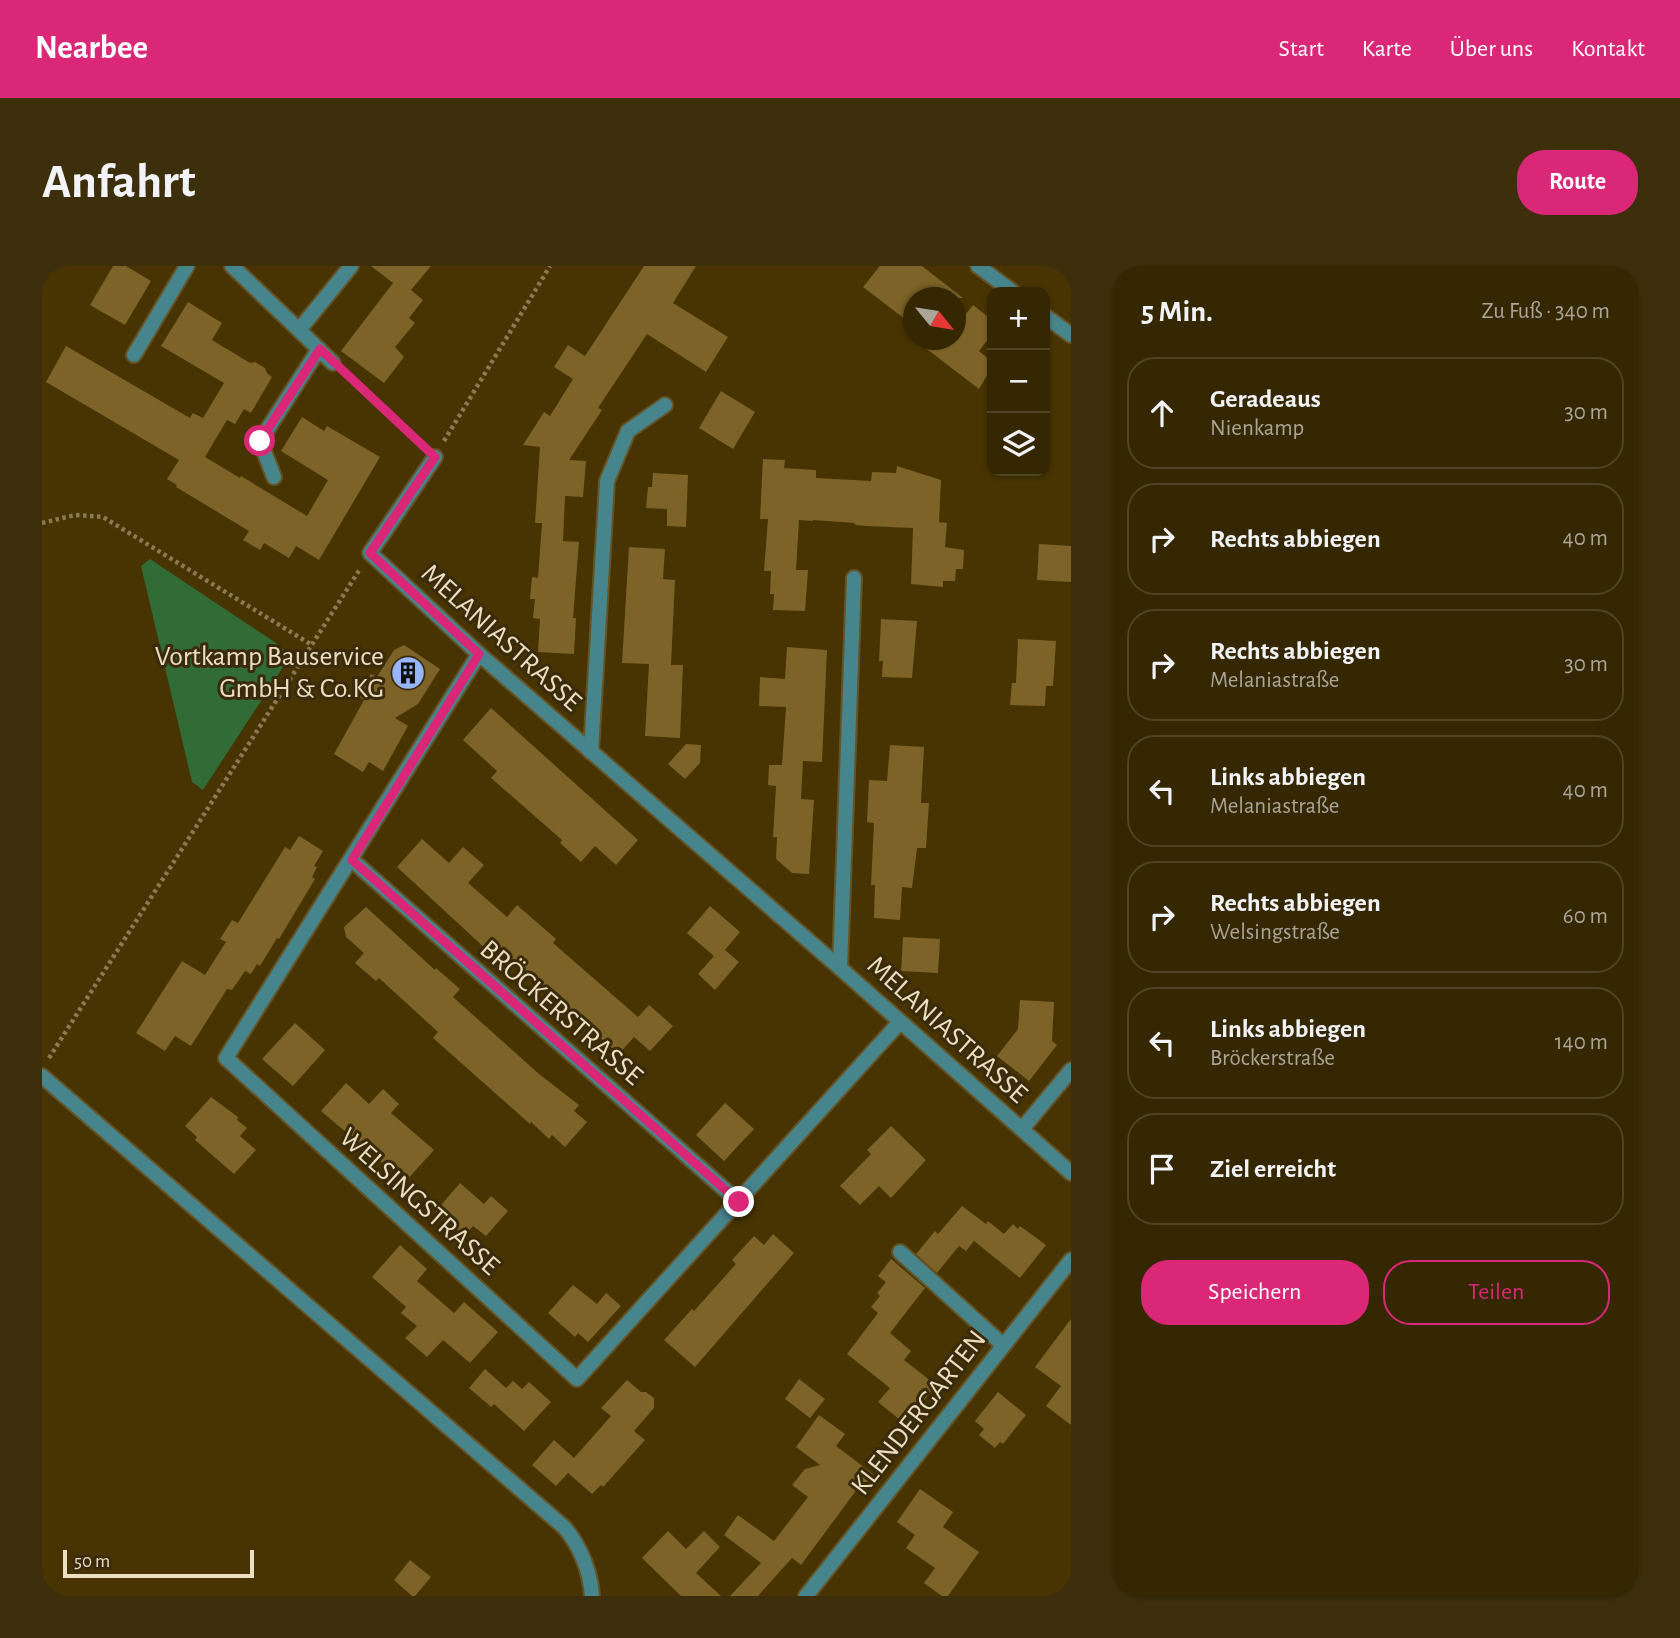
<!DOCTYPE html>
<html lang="de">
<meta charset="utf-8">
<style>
:root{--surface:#352702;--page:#3d2f0c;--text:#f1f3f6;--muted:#aaa599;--line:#4f4424;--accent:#db2777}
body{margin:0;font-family:"Alegreya Sans",sans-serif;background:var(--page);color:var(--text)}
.controls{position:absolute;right:21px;top:21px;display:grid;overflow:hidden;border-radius:14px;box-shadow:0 2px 5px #0004}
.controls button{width:63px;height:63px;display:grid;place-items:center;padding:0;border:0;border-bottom:2px solid var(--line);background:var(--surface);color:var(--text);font:35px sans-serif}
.compass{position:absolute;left:861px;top:21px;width:63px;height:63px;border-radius:50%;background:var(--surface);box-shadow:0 2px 5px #0004;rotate:120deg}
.scale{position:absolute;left:21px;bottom:18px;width:191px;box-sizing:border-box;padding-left:7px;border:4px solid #ecdec0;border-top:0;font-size:19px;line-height:24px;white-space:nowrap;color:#ecdec0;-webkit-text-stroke:5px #392b0b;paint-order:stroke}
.stop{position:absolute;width:21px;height:21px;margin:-16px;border:5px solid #db2777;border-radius:50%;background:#fff}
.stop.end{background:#db2777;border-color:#fff;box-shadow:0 2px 7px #0008}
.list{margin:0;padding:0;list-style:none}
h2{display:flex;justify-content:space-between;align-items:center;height:91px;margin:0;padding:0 28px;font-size:30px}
h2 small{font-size:23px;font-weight:400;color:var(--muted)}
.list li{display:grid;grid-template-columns:46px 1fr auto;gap:21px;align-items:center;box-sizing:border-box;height:112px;margin:0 14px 14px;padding:0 14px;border:2px solid var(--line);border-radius:28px}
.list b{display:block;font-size:26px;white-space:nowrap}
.list p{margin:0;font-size:23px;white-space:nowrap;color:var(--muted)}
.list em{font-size:23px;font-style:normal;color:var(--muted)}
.actions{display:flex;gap:14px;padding:21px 28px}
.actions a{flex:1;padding:16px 0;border:2px solid var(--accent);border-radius:28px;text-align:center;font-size:24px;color:var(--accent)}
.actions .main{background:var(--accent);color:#fff}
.icon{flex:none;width:38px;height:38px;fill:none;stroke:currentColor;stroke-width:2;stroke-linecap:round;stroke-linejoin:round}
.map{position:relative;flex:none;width:1029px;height:1330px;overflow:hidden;border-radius:28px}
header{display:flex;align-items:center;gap:42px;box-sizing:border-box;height:98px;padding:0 35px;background:var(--accent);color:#fff}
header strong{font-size:33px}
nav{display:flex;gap:38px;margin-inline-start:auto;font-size:24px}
.intro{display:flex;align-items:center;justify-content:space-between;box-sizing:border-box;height:168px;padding:0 42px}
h1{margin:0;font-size:49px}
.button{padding:18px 32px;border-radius:28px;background:var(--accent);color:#fff;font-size:24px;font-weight:700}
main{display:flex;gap:42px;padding:0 42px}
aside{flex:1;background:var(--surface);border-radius:28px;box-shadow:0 2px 5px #0004}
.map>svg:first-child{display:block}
</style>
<header>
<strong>Nearbee</strong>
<nav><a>Start</a><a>Karte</a><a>Über uns</a><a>Kontakt</a></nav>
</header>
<div class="intro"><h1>Anfahrt</h1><a class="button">Route</a></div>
<main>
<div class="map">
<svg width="1029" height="1330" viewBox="0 0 1029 1330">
<rect width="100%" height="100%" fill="#473402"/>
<path fill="#316b36" d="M108,293L234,377L243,385V398L161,524L150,516L99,300Z"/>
<g fill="#7d6327">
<path d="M71,0H84L109,15L83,59L48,39Z"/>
<path d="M329,0H389L369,24L381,34L367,52L373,57L353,81L362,91L342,117L299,85L351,17Z"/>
<path d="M602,0H654L631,37L686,71L664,106L605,68L556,142L560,144L527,194L544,195L541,231L523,230L521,275L537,276L531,352H534L532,388L496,386L498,353L491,352L493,333H488L490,311L496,312L500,257H493L498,181L481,179L502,146L508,150L531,113L512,101L526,79L543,90Z"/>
<path d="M838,0H880L921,32H872V60L821,21Z"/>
<path d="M146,36L180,57L170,74L208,97L213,96L223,102L225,107L230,111L209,147L202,143L193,158L185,154L163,191L198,212L199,210L265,250L286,214L239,185L260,151L282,165L285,160L338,191L277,294L254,280L247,292L222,277L218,284L201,274L207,265L134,221L135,219L125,213L137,194L4,116L24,80L148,152L151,147L161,152L182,117L119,80Z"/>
<path d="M931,39L950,54V68L937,85L950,96V101L937,123L873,74H914V61Z"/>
<path d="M679,125L713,146L691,183L657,162Z"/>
<path d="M721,193L743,194L742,202L774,204V212L829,215L830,206L854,207L855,200L899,214L897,256L905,257L903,281L922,284L921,303H914L913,315H901V321L869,318L871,262L824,260L814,259L812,257L771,254V255L757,254L754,304H766L763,345L731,344L732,328H728L729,305H722L726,253H718Z"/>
<path d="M611,207L646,209L644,261L625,260V243L604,242L606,221H610Z"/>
<path d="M997,278L1029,280V316L995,314Z"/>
<path d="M587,281L623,283L621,313L633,314L629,399H641L638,472L603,470L607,398L580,397Z"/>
<path d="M839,353L875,355L870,412L840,411L841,395H837Z"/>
<path d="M976,373L1014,375L1011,420H1004L1003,440L968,439L970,417H974Z"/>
<path d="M362,379L398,403L376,438L353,452L366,460L341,505L327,496L321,506L292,488L322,434L315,430L329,408L335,411L352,384Z"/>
<path d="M745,381L785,384L780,496L761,495L759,533L772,534L767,608L750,607L734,593L735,571H731L734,520L726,519L727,499H740L744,441L717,440L718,411L743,413Z"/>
<path d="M449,442L596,574L574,599L553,580L539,596L518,577L520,574L449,512L455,505L421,474Z"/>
<path d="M644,478L659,479L658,497L643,513L626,498Z"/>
<path d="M848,479L882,481L879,537H887L884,582H875L870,622L860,621L858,654L832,652L833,619H829L832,557L825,556L827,514L845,515Z"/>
<path d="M257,570L281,585L272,600L275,601L270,611L273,613L237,673L235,672L218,700L215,698L209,708L203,705L190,724L185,723L149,780L133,770L123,785L94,767L140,695L163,709L184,676L178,673L190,654L196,657L243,581L248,584Z"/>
<path d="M380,573L407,597L421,581L442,599L426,617L465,651L475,639L514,673L511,677L596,751L607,739L631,760L608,785L592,771L577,788L463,690L458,696L355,601Z"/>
<path d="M668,640L698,666L683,684L697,696L673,724L656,708L672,690L645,667Z"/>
<path d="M324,641L393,704L394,702L418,723L411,731L497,808L537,839L532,845L545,856L523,881L510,869L507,873L489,856L488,858L391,772L396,766L337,712L334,715L313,697L322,687L304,671L302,661Z"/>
<path d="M861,671L898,673L896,707L859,705Z"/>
<path d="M978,734L1012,736L1010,775L1015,779L987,815L955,790L976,763Z"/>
<path d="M253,757L283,784L251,820L220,793Z"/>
<path d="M304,817L327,838L341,823L357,838L349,847L392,884L363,916L279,845Z"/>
<path d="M169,831L196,851L195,854L205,862L198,870L214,884L192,908L153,874L155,871L143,860Z"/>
<path d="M683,837L712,863L682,895L654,869Z"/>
<path d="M849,860L884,894L849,932L837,920L818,939L798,920L829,888L825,884Z"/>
<path d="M418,917L442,938L449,930L466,945L444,970L431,960L422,970L394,945Z"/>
<path d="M920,940L944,958L946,955L962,968L971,958L976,963L978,960L1004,979L978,1012L932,975L924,985L917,980L895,1007L874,988L893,965L896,968Z"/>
<path d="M731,968L752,987L653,1101L622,1074L650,1043L652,1045L694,998L690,994L712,970L722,979Z"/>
<path d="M358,979L385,1003L375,1015L412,1047L422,1036L456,1066L428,1097L401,1074L385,1091L363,1072L375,1060L359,1047L364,1041L330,1011Z"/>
<path d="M849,993L883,1022L848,1067L869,1085L862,1094L894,1119L863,1158L836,1136L848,1122L805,1088L836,1047L829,1041L838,1030L835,1027L844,1016L836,1010Z"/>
<path d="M531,1019L555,1038L564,1027L579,1040L546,1076L536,1067L533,1071L506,1047Z"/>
<path d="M1029,1053V1159L1004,1140L1019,1120L993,1101Z"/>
<path d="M443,1103L464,1122L471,1115L480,1123L487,1116L509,1136L482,1165L452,1138L449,1141L427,1122Z"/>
<path d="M757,1113L783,1133L768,1152L743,1133Z"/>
<path d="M585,1114L599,1126H604L612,1132V1142L592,1165L603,1174L561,1221L559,1219L550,1228L526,1207L514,1220L490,1199L512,1174L532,1192L569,1150L559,1142Z"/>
<path d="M956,1126L984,1149L961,1178L958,1176L953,1182L937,1169L942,1163L933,1155Z"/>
<path d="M777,1149L803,1168L794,1180L831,1208L819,1224L816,1222L759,1299L750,1292L716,1330H688L719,1297L682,1269L696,1249L732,1275L766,1231L750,1219L763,1203L778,1199L754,1181Z"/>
<path d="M878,1223L911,1246L901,1261L937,1286L906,1330H900L882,1317L893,1302L864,1282L873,1269L855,1256Z"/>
<path d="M626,1265L644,1283L662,1265L678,1281L654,1307L679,1330H639L600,1292Z"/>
<path d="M368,1294L389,1311L373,1330H370L352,1314Z"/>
</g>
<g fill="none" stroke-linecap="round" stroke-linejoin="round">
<g stroke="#655324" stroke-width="18">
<path id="lane" d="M858,986L961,1079"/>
</g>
<g stroke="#655324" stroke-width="18">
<g id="street">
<path d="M190,0L257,64L309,0"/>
<path d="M936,0L971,26"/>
<path d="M1003,50L1029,69"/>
<path d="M257,64L291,97"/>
<path d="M92,89L145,0"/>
<path d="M393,191L328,287L437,388L798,702L1029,907"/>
<path d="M232,211L218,175L277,83"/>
<path d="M437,388L184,792L535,1113L858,756"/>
<path d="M549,486L565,215L586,165L623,139"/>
<path d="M310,594L697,936"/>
<path d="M798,702L812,312"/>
<path d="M0,810L523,1262C539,1282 548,1304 550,1330"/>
<path d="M980,863L1029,804"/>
<path d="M764,1330L1029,994"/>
</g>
</g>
<g stroke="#8b7a51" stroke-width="4.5" stroke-dasharray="3.5 3.5" stroke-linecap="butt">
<path d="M304,109L380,179"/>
<path d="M402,175L508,0"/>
<path d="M0,257L33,249L61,251L270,379"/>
<path d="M7,792L318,303"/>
</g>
<use href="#lane" stroke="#47858d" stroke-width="14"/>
<use href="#street" stroke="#47858d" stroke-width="14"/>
</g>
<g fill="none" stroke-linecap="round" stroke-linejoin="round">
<path stroke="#db2777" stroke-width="9" d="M218,175L278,83L393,191L328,287L437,388L310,594L697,936"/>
</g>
<defs>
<g id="building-disc" transform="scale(1.75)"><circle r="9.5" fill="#96b6fd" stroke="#392b0b"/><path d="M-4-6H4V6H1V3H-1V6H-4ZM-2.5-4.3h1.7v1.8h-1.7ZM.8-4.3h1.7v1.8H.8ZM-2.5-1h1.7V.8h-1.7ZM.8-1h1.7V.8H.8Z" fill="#111"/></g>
</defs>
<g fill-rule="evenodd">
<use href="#building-disc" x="366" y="407"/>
</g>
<g text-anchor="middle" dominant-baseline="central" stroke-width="6" stroke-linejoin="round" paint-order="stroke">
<g font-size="28" fill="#ecdec0" stroke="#392b0b">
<text transform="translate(459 372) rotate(42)">MELANIASTRASSE</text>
<text transform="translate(519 747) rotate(41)">BRÖCKERSTRASSE</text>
<text transform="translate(905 764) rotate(42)">MELANIASTRASSE</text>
<text transform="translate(377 936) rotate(42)">WELSINGSTRASSE</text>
<text transform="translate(877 1147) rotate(-52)">KLENDERGARTEN</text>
</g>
<g font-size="28" fill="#ecdec0" stroke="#392b0b" text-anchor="end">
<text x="342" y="391">Vortkamp Bauservice<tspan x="342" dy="32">GmbH &amp; Co.KG</tspan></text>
</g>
</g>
</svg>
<div class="controls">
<button>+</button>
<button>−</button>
<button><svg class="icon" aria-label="layers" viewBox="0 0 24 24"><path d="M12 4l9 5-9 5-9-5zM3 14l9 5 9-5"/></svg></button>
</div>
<svg class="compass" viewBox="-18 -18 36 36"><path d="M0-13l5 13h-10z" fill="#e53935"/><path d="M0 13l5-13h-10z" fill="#aaa599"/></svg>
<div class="scale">50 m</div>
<div class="stop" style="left:218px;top:175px"></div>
<div class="stop end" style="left:697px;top:936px"></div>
</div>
<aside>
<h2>5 Min.<small>Zu Fuß · 340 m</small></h2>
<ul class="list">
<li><svg class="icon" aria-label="ahead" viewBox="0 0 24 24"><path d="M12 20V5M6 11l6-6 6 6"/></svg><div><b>Geradeaus</b><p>Nienkamp</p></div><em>30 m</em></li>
<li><svg class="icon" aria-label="right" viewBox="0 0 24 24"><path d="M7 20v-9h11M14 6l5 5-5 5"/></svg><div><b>Rechts abbiegen</b></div><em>40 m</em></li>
<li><svg class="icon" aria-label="right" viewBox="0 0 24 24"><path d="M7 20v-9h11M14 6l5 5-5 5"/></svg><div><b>Rechts abbiegen</b><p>Melaniastraße</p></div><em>30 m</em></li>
<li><svg class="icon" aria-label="left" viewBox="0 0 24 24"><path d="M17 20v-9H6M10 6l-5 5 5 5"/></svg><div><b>Links abbiegen</b><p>Melaniastraße</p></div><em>40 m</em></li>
<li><svg class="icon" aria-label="right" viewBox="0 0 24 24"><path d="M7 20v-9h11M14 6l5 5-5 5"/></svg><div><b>Rechts abbiegen</b><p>Welsingstraße</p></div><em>60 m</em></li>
<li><svg class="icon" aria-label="left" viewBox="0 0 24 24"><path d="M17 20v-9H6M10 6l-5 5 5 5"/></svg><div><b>Links abbiegen</b><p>Bröckerstraße</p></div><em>140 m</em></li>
<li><svg class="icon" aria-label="arrive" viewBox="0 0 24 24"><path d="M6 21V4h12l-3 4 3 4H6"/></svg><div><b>Ziel erreicht</b></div></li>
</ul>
<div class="actions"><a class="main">Speichern</a><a>Teilen</a></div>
</aside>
</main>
